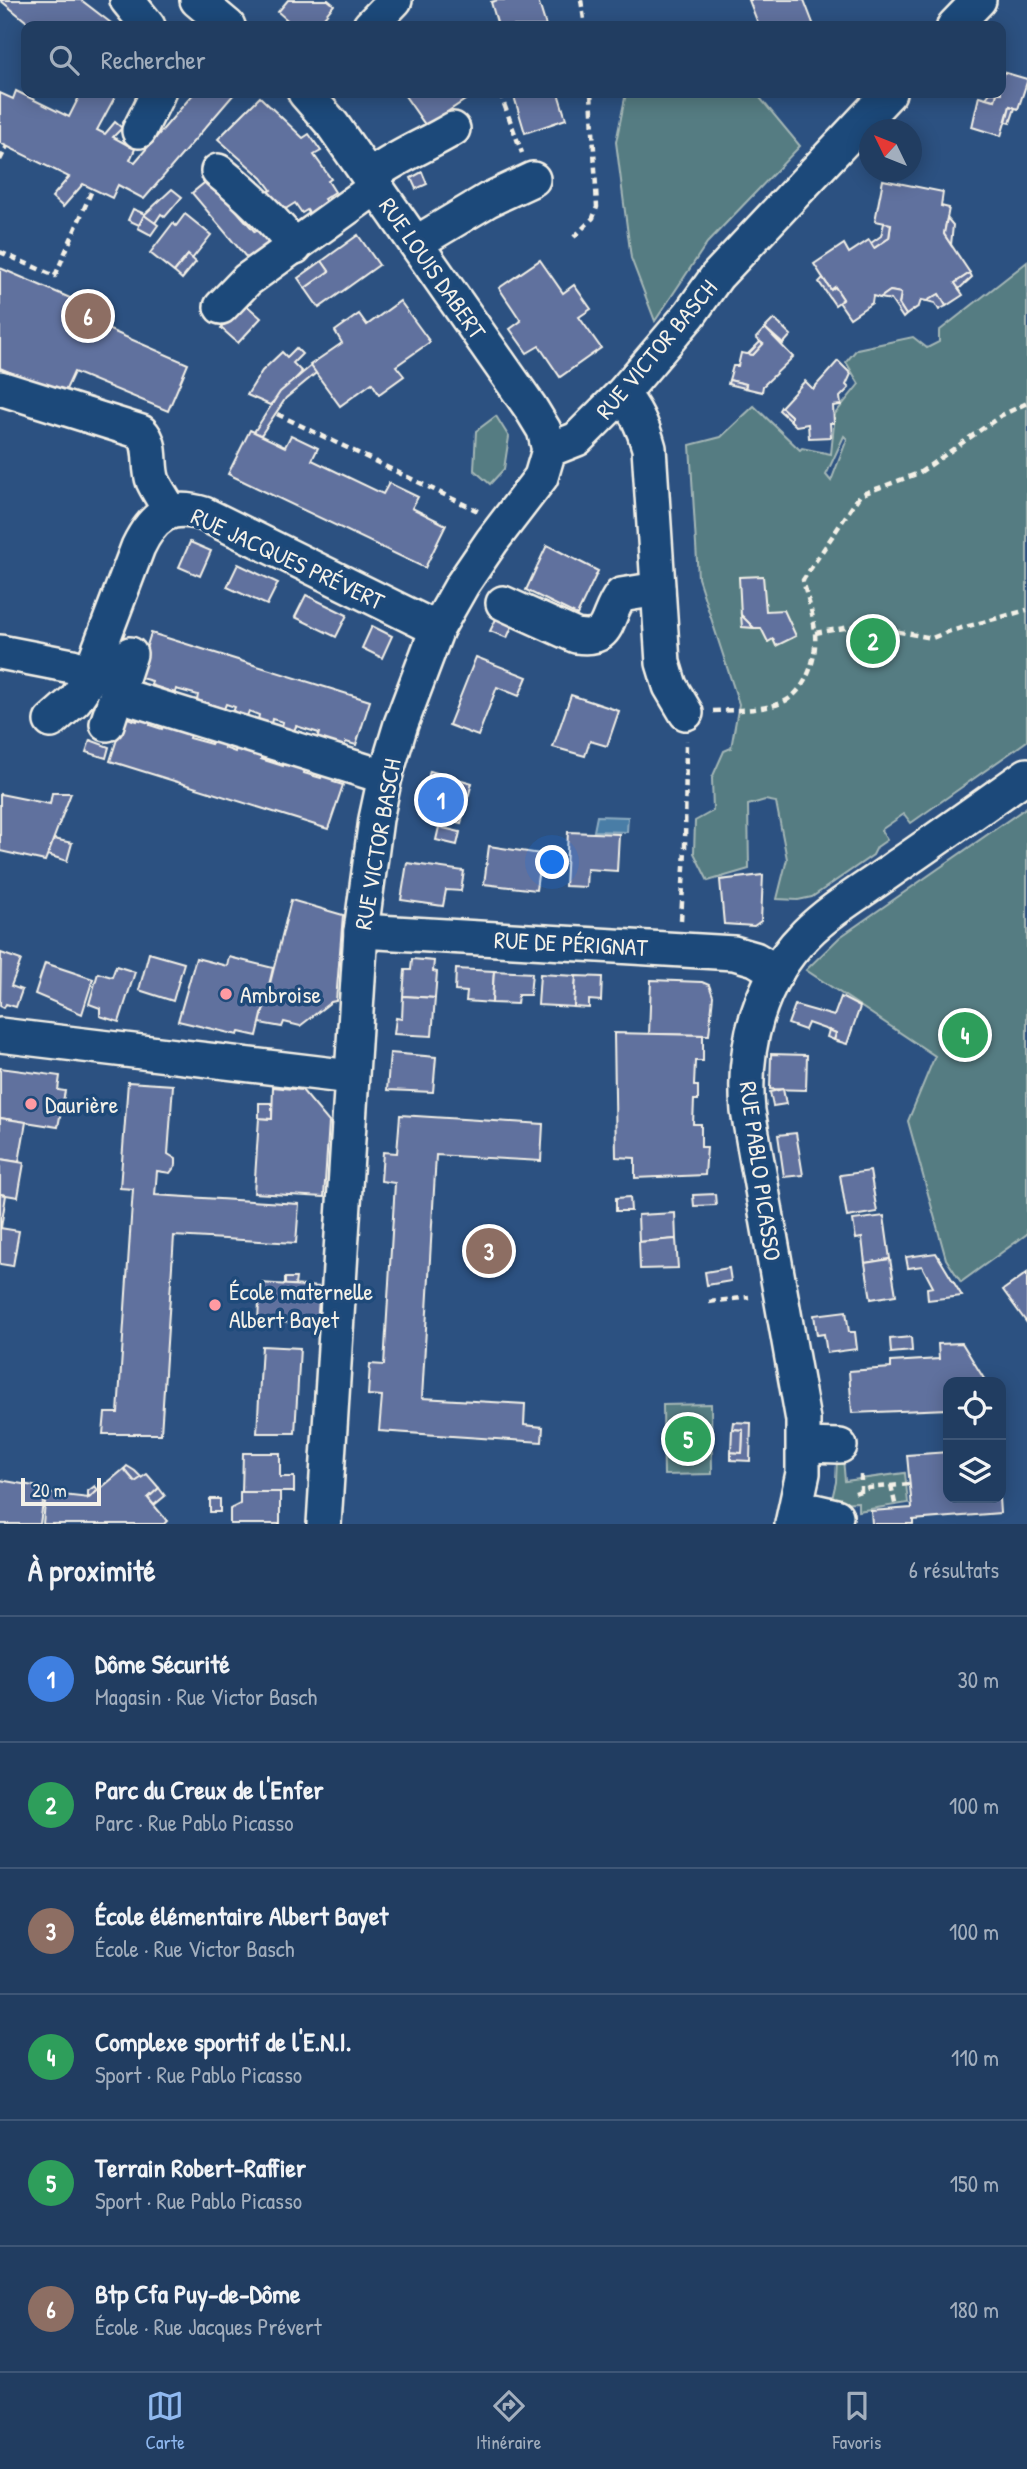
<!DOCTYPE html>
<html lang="fr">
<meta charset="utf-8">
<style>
:root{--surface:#213d61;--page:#294467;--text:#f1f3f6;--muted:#a2aebd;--line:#3e5676;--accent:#90b9f0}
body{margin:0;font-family:"Patrick Hand",sans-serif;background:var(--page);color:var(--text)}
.controls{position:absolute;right:21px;bottom:21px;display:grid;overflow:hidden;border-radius:14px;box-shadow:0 4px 18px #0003}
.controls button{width:63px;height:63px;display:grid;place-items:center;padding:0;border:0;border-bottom:2px solid var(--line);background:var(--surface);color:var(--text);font:35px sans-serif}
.compass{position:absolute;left:859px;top:119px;width:63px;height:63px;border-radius:50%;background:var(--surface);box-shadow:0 4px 18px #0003;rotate:313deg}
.scale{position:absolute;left:21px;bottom:18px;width:80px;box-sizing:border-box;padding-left:7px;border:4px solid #f4f1e8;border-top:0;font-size:19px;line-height:24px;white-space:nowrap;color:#f4f1e8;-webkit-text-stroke:5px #1f4a7a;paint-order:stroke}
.you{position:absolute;left:553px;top:863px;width:24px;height:24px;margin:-18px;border:5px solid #fff;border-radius:50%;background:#1a73e8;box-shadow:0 0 0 10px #1a73e833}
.badge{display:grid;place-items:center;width:46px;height:46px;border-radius:50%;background:var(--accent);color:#fff;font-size:23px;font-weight:700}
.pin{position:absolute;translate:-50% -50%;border:4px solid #fff;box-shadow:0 2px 7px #0006}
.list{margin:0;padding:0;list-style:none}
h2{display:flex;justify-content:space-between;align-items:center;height:91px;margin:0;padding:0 28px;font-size:30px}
h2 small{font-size:23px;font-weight:400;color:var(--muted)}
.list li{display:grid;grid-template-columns:46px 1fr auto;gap:21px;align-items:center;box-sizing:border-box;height:126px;padding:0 28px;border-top:2px solid var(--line)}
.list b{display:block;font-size:26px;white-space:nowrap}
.list p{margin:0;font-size:23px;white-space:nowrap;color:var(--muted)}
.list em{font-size:23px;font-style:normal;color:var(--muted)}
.icon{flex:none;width:38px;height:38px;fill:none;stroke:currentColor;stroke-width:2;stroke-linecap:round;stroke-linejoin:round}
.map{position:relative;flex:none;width:1027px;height:1524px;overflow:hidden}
.search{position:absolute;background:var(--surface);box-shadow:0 4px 18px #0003;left:21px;right:21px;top:21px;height:77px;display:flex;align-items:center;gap:18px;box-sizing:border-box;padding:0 24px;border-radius:14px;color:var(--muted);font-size:26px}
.sheet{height:847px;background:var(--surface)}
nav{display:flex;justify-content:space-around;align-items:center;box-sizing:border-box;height:98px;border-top:2px solid var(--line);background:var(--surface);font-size:19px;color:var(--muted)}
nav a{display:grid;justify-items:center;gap:4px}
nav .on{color:var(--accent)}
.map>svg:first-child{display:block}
</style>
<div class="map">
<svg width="1027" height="1524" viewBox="0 0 1027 1524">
<rect width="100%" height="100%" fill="#2c5181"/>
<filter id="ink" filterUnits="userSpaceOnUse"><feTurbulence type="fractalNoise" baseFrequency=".0143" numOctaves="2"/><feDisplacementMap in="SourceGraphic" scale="14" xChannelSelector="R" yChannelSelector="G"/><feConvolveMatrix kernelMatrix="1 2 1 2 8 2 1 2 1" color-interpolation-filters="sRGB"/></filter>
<g filter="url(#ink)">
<g fill="#547c82" stroke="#a4b6b5" stroke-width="2" fill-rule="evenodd">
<path d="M626,93H756L800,146L707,243L655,321L631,258L616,142Z"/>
<path d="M1027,262V741L911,823L904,814L881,830L887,840L877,847L873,855L812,897L798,900L777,899L787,859L776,802L765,800L748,805L749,869L708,881L694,853L695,821L713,811L712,778L724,751L731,748L739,704L698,578L690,445L721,437L754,406L800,450L802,448L831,454L835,414L859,384L846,362L857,349L913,337L927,348L939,342V331ZM844,436L847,439L831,481L826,475Z"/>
<path d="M496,416L509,437L504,469L490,484L474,470L476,431Z"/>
<path d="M1027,807V1234L961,1282L946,1259L908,1121L935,1056L806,970L840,937Z"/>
<path d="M711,1404L712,1474L664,1475L663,1405Z"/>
<path d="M837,1458H843L845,1481L905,1473L908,1503L858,1511V1502L831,1503L836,1482Z"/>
</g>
<path fill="#487da6" stroke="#8dabc0" stroke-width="2" d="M597,816L628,817L627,832L594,831Z"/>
<g fill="#61719e" stroke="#f4f1e8" stroke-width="2">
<path d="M0,0H81L115,26H32Z"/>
<path d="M288,0H328L334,5L317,26H294L278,12Z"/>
<path d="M498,0H538L546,26H498L491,2Z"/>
<path d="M749,0H804L814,26H759Z"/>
<path d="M1003,72L1027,79V82L1018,109L1010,106L1001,136L972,127L979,96L995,100L997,93H1001Z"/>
<path d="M16,91L69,117L81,93H117L97,130L105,134L115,122L122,128L113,137L135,149L130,160L135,162L194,93H235L144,199L118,185L112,198L83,184L63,207L52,197L69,177L0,143V93L13,99Z"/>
<path d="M403,93H459L465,100L426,126Z"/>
<path d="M513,93H558L566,119L525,133Z"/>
<path d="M990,93H997L995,100L986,98Z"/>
<path d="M260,97L303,138L309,134L321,151L314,155L331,179L328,181L335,192L324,199L329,206L312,217L307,210L302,213L295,203L276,215L262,195L271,190L262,178L218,139Z"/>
<path d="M1010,106L1015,108L1010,123L1006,122Z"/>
<path d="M422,172L427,184L416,189L411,178Z"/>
<path d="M209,179L255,232L269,222L282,240L251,263L192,193Z"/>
<path d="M883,180L943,192L941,206L949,208L944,234L970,273L955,283L963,295L946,306L939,294L927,301L921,300L919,306L906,315L899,304L901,293L890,291L880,298L873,296L872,303L850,318L839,302L843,299L835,287L831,290L814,264L844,244L849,253L869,240L874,248L889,238L891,224L875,221Z"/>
<path d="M172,189L182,197L165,217L161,214L155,223L144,215Z"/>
<path d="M133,209L145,214L139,225L128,220Z"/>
<path d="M185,214L211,235L192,259L188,255L174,272L150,253L173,223L176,226Z"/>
<path d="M144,215L158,225L151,235L138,228Z"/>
<path d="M947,218L953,225L951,245L944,234Z"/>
<path d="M884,223L891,224L889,238L874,248L871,243L881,236Z"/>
<path d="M358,235L379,265L319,308L305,288L329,271L322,261Z"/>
<path d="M188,255L196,262L182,279L174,272Z"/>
<path d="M540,260L563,293L574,285L591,309L579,317L601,348L560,377L539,346L527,353L510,329L521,321L499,288Z"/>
<path d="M322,261L329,271L305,288L298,278Z"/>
<path d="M0,268L110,315L105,328L188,364L168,411L74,372L63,396L0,368Z"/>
<path d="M970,273L972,277L959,289L955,283Z"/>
<path d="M823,278L831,290L835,287L843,299L835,305L819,282Z"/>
<path d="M890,291L901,293L899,304L906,315L903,318L891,300L880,298Z"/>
<path d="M939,294L946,306L939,310L935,303L927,301Z"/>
<path d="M400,301L430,342L396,366L404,376L379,394L372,383L340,406L310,365L342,343L335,331L359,314L367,325Z"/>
<path d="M244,303L261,318L238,343L221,328Z"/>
<path d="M774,319L791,335L783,344L765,328Z"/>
<path d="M765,328L793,357L763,386L762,392L745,388L746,384L729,380L733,366H738L741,353L753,355L763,344L756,338Z"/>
<path d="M760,342L763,344L753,355L748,354Z"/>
<path d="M296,348L302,354L293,363L302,372L270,405L247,395L262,371L282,352L287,357Z"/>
<path d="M838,361L851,374L846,385L849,388L840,397L841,405L833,406L834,423H830L831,437L809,438L808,424L796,426L791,421V416L781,407L805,381L813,389Z"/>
<path d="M311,366L316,373L286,398L261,435L254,432L280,392Z"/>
<path d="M729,380L746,384L745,388L728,384Z"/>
<path d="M781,407L791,416V421L779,410Z"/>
<path d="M250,430L285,447L291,435L318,448L312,460L383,494L389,483L418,497L412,508L446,525L425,568L228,474Z"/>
<path d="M190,542L211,551L200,576L179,567Z"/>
<path d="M547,545L598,571L577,615L526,590Z"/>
<path d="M238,564L278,583L267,605L227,587Z"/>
<path d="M763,576L766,611L784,610L796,636L776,646L773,639L768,642L761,628H754L741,615L739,577Z"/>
<path d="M306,595L347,615L336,637L295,617Z"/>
<path d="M498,615L514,622L507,638L490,631Z"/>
<path d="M741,615L754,628L742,627Z"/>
<path d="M372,626L392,636L382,658L362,648Z"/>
<path d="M151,633L370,701L356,745L346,742L344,747L317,739L319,733L296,726L294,731L282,727L283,722L272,719L271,724L258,720L259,715L249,711L247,716L233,712L235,707L226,704L224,709L197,700L198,695L176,689L175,693L151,685L152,681L137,677Z"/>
<path d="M476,657L527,677L519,696L497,687L478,736L449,725Z"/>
<path d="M571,695L619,711L607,746L590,741L585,756L553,747Z"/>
<path d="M139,714L152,718L150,725L162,729L164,722L191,730L189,738L211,744L213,737L226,741L224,748L235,752L237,745L263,753L261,759L283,766L285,760L306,766L304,773L321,778L323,771L336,776L333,782L343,785L328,829L110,761L124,717L137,721Z"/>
<path d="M90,740L109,747L106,758L86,752Z"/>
<path d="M430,771L472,783L461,823L420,813Z"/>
<path d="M52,793H71L45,861L0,851V794L50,804Z"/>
<path d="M439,827L460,832L457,845L436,840Z"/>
<path d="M568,832L619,834L617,871L587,869L586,887L565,886Z"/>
<path d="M54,839L72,843L67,861L48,855Z"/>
<path d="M489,846L541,854L536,890L484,884Z"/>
<path d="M407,863L464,871L461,891L446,890L443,906L401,900Z"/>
<path d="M763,875L761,921L754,926L724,924L720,880Z"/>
<path d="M291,900L343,915L336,1001L331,1002L300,1026L284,1022L282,1027L260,1023Z"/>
<path d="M1,953L21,960L11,986L22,990L16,1007L6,1004L4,1008L0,1006Z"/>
<path d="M149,953L184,963L173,1001L139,990Z"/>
<path d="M229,957L273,968L257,1036L239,1032L238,1035L178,1021L196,958L227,966Z"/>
<path d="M412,959L434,961L433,971L437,972L435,998L403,996L405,970H411Z"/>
<path d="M45,963L93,979L82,1014L35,994Z"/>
<path d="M116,966L135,972L119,1022L100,1016V1008L89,1004L98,973L112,977Z"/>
<path d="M456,969L494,971L492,1003L466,1001L467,992L455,991Z"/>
<path d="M494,971L532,973L530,995H518L517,1004L492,1003Z"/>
<path d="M540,974L576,976L574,1007L538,1005Z"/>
<path d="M576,976L602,977L601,1001L589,1000V1008L574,1007Z"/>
<path d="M651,980L702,982L709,985L713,996L709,1035L649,1034Z"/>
<path d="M403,996L435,998L432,1036L394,1034L396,1018L402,1019Z"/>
<path d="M841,997L860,1007L847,1044L834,1040L836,1033L808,1023L805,1030L788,1024L795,1005L834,1016Z"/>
<path d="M829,1030L836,1033L834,1040L827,1037Z"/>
<path d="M614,1033L703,1035V1061H695L694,1086H698V1100H694L693,1124H701V1147H707L705,1175L635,1178V1158L616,1157Z"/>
<path d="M390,1053L436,1057L433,1092L387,1090Z"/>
<path d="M771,1054L807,1055L806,1090L770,1089Z"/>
<path d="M0,1068L60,1076L58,1090L65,1091L58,1127L0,1118Z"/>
<path d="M128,1082L173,1085L168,1154L176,1159V1165L170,1173L157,1171L155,1195L299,1204L296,1243L174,1236L161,1434H103L105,1413H118L133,1189L120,1188Z"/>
<path d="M273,1087L302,1090L329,1122L324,1197L254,1193L259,1118L272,1119Z"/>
<path d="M783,1089L786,1104L773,1106L770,1092Z"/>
<path d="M259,1103H272V1119L259,1118Z"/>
<path d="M400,1115L543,1124L541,1161L436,1155L422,1398L525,1404L524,1425L543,1427L542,1442L379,1431L382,1396L368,1395L370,1364L384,1365L395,1183L381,1181L383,1152L397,1153Z"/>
<path d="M0,1118L26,1122L19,1162L0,1159Z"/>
<path d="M796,1133L803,1175L784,1177L778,1135Z"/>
<path d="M0,1159L24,1163L18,1197L0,1194Z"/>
<path d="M870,1171L877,1212L847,1217L840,1175Z"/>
<path d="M0,1194L6,1195L1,1228H0Z"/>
<path d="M715,1194L716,1205L694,1206L693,1195Z"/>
<path d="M630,1197L631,1211H616V1198Z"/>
<path d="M675,1213L676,1239L639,1242L638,1215Z"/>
<path d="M884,1216L890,1259L865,1263L862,1238L856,1239L853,1220Z"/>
<path d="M0,1228L19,1231L13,1266L0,1264Z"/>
<path d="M676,1239L678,1268L640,1269L639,1242Z"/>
<path d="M936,1253L962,1296L928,1300L927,1288L933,1287L922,1266L908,1268L906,1257Z"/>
<path d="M890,1259L896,1295L871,1299L865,1263Z"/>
<path d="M729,1268L731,1281L707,1285L705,1272Z"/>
<path d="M1027,1273V1323L1003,1290Z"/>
<path d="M285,1278H296L295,1285H285Z"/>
<path d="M260,1283L320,1287L317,1324L258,1321Z"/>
<path d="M846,1311L849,1332H855L857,1349L827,1353L824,1334L817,1335L814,1315Z"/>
<path d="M911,1337L912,1351L891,1353L890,1339Z"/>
<path d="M962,1343L986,1382H948V1409L852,1413L849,1371L891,1368V1362L939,1359L938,1344Z"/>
<path d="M262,1346L300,1348L295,1433H257Z"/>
<path d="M733,1422L751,1423L750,1461L731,1460V1452L742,1453L743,1430L732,1429Z"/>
<path d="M732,1429L743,1430L742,1453L731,1452Z"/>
<path d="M948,1452V1498H999L1000,1513L913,1520V1524H872L871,1511L912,1508L907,1455Z"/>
<path d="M243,1453H280V1477H294V1492H242Z"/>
<path d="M127,1466L135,1471L142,1478L135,1482L124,1469Z"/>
<path d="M124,1469L135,1482L147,1474L159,1488L148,1498L167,1521L164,1524H43L46,1493L89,1498Z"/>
<path d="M0,1480L45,1488L40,1524H0Z"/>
<path d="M95,1486L98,1490L88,1498V1491Z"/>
<path d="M159,1488L165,1496L154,1505L148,1498Z"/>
<path d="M240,1492H280V1524H230V1509L240,1504Z"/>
<rect x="210" y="1499" width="10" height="13"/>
</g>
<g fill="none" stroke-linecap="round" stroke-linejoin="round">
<g stroke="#f4f1e8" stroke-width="38">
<g id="minor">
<path d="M127,0L148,26"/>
<path d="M197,0L228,26"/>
<path d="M370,26L395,0"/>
<path d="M954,26L979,0"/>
<path d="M305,93L332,124L530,407L544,430L549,450"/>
<path d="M139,131L158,93"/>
<path d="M218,171C247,194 272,218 295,247"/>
<path d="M369,177C395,157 425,146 453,129"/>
<path d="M416,243L488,200L533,179"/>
<path d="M221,307L247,280L376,187"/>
<path d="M0,388L141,432C154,445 147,465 153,481C158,492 165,501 170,511"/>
<path d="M622,394C635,409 644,429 649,448L663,663L670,686L686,713"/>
<path d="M503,603L576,636C612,642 604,617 621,595L658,589"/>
<path d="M0,652L72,666L90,673"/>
<path d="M117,694L385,777"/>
<path d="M51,721L75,700L86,684L138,547C153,516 170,503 204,514L437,629"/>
<path d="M107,724L130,654"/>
<path d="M361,931L734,953L755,959L777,972"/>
<path d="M0,1035L351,1077"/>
<path d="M804,1445L840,1446"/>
<path d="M797,1507L836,1516"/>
<path d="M324,1524L361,931L376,819L385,777L401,724L437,629L462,585L492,541L541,477L549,450L577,439L622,394L690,314L717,276L889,93"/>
<path d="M792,1524L803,1473V1420L748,1111C742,1047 759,981 806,934C832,908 866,889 896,867C940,837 983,806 1027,775"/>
</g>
</g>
<g stroke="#f4f1e8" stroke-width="4.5" stroke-dasharray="7 5" stroke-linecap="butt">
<path d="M581,0L585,26"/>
<path d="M500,93L522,153"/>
<path d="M0,160L7,146"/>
<path d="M574,237L593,218L597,207L591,93"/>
<path d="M0,252L55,276L93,188"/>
<path d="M277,414L478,511"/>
<path d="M815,633L862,625L932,638L947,632L1027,610"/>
<path d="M713,711C734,710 768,711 787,700C808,687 817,656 815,633C814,616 807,597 803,580L860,495L919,473L1002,415L1027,403"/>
<path d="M681,920L685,850L686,740"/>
<path d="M709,1302L749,1297"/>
<path d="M891,1485L896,1508"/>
<path d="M855,1493L869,1488L910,1484"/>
<path d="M861,1493V1475"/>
</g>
<use href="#minor" stroke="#1f4a7a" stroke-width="33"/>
</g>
</g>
<g fill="#ff9aa2" stroke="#1f4a7a" stroke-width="2.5">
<circle cx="226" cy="994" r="7"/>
<circle cx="31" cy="1104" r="7"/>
<circle cx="215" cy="1305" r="7"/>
</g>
<g text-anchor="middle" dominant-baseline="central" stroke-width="7" stroke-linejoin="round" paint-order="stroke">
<g font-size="24" fill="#f4f1e8" stroke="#1f4a7a">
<text transform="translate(433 268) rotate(55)">RUE LOUIS DABERT</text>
<text transform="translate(656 349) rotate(-50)">RUE VICTOR BASCH</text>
<text transform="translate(288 558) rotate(25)">RUE JACQUES PRÉVERT</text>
<text transform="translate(377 844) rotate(-80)">RUE VICTOR BASCH</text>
<text transform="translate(571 943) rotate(3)">RUE DE PÉRIGNAT</text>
<text transform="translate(761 1171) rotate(82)">RUE PABLO PICASSO</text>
</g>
<g font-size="24" fill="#f4f1e8" stroke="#1f4a7a" text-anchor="start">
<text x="240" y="994">Ambroise</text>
<text x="45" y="1104">Daurière</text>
<text x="229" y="1291">École maternelle<tspan x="229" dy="28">Albert Bayet</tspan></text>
</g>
</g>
</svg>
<div class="controls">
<button><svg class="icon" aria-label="locate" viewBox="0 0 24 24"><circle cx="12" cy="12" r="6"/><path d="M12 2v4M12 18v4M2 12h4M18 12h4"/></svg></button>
<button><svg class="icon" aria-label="layers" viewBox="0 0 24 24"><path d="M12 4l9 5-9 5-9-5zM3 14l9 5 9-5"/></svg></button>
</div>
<svg class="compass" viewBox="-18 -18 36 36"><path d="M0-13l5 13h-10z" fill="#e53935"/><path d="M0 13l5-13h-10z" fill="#a2aebd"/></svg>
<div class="scale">20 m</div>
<div class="you"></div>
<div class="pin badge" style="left:441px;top:800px;background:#3f7fe0">1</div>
<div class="pin badge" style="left:873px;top:641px;background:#2e9e5b">2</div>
<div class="pin badge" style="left:489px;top:1251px;background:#8d6e63">3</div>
<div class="pin badge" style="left:965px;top:1035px;background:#2e9e5b">4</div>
<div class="pin badge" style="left:688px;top:1439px;background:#2e9e5b">5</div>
<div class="pin badge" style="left:88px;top:316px;background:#8d6e63">6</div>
<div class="search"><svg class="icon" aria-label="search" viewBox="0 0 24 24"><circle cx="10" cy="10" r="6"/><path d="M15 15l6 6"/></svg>Rechercher</div>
</div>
<section class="sheet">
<h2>À proximité<small>6 résultats</small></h2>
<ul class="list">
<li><span class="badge" style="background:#3f7fe0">1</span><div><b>Dôme Sécurité</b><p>Magasin · Rue Victor Basch</p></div><em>30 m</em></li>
<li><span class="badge" style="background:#2e9e5b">2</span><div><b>Parc du Creux de l'Enfer</b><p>Parc · Rue Pablo Picasso</p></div><em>100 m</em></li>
<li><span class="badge" style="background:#8d6e63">3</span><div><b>École élémentaire Albert Bayet</b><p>École · Rue Victor Basch</p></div><em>100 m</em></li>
<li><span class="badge" style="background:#2e9e5b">4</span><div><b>Complexe sportif de l'E.N.I.</b><p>Sport · Rue Pablo Picasso</p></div><em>110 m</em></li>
<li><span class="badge" style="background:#2e9e5b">5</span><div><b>Terrain Robert-Raffier</b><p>Sport · Rue Pablo Picasso</p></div><em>150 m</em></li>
<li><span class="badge" style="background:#8d6e63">6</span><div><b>Btp Cfa Puy-de-Dôme</b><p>École · Rue Jacques Prévert</p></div><em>180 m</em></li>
</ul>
</section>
<nav>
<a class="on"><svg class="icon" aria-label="map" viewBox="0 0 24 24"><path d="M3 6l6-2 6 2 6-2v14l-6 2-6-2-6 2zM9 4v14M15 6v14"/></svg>Carte</a>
<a><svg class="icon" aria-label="directions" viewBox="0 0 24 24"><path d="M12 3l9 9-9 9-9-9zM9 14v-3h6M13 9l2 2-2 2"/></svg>Itinéraire</a>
<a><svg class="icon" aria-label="saved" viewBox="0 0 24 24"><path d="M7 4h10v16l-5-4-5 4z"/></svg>Favoris</a>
</nav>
